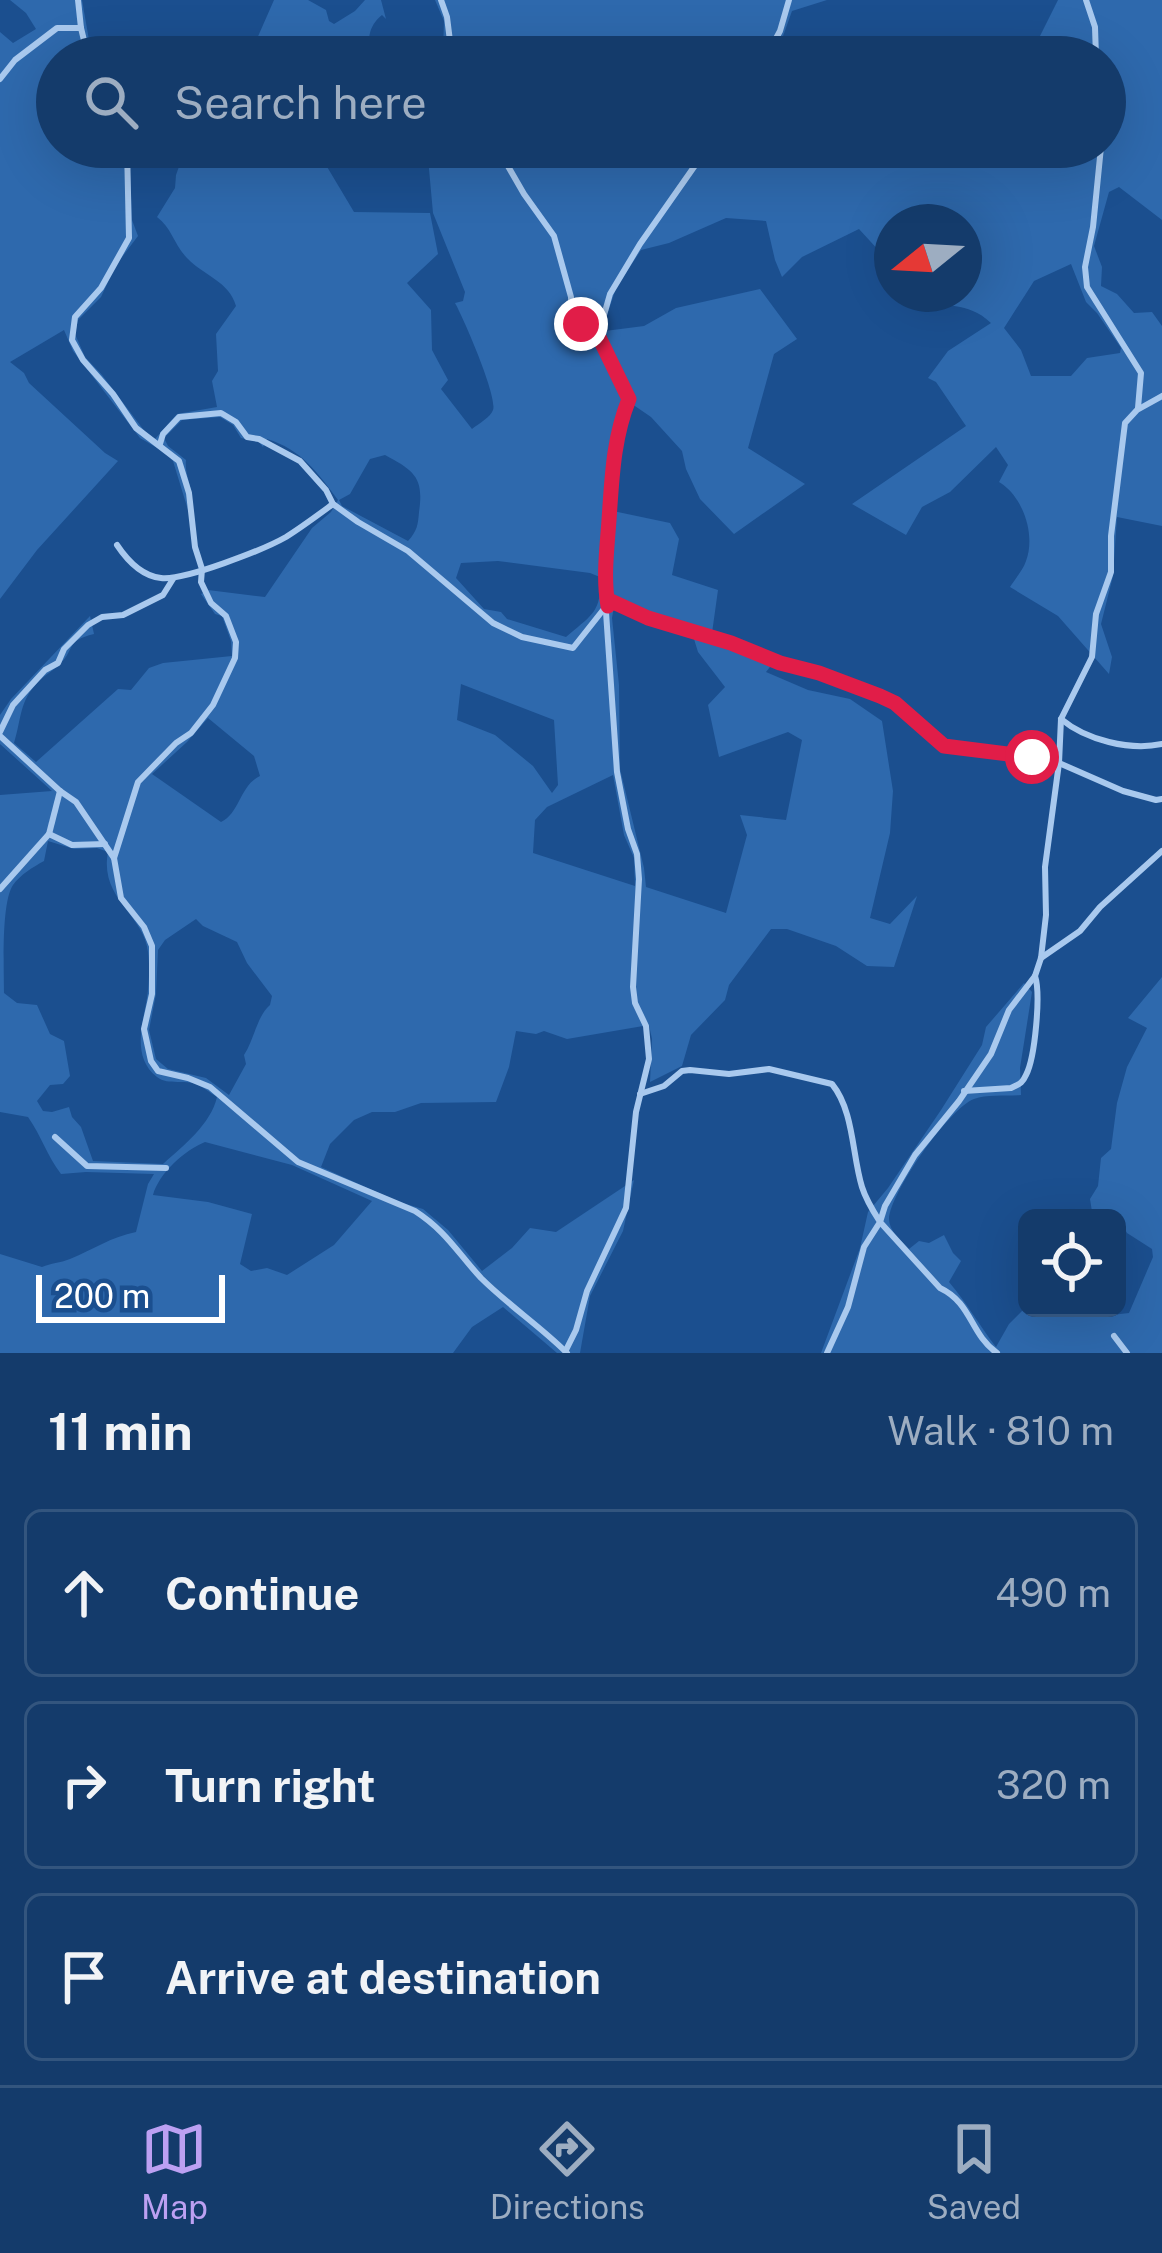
<!DOCTYPE html>
<meta charset="utf-8">
<style>
:root{--surface:#143b6b;--page:#214673;--text:#f1f3f6;--muted:#9dadc1;--line:#33557e;--accent:#bca0f2}
body{margin:0;font-family:"Public Sans",sans-serif;background:var(--page);color:var(--text)}
.controls{position:absolute;right:36px;bottom:36px;display:grid;overflow:hidden;border-radius:18px;box-shadow:0 12px 48px #0002}
.controls button{width:108px;height:108px;display:grid;place-items:center;padding:0;border:0;border-bottom:3px solid var(--line);background:var(--surface);color:var(--text);font:60px sans-serif}
.compass{position:absolute;left:874px;top:204px;width:108px;height:108px;border-radius:50%;background:var(--surface);box-shadow:0 12px 48px #0002;rotate:252deg}
.scale{position:absolute;left:36px;bottom:30px;width:189px;box-sizing:border-box;padding-left:12px;border:6px solid #fff;border-top:0;font-size:33px;line-height:42px;white-space:nowrap;color:#fff;-webkit-text-stroke:9px #1b4f8f;paint-order:stroke}
.stop{position:absolute;width:36px;height:36px;margin:-27px;border:9px solid #e11d48;border-radius:50%;background:#fff}
.stop.end{background:#e11d48;border-color:#fff;box-shadow:0 3px 12px #0008}
.list{margin:0;padding:0;list-style:none}
h2{display:flex;justify-content:space-between;align-items:center;height:156px;margin:0;padding:0 48px;font-size:51px}
h2 small{font-size:39px;font-weight:400;color:var(--muted)}
.list li{display:grid;grid-template-columns:78px 1fr auto;gap:36px;align-items:center;box-sizing:border-box;height:168px;margin:0 24px 24px;padding:0 24px;border:3px solid var(--line);border-radius:18px}
.list b{display:block;font-size:45px;white-space:nowrap}
.list em{font-size:39px;font-style:normal;color:var(--muted)}
.icon{flex:none;width:66px;height:66px;fill:none;stroke:currentColor;stroke-width:2;stroke-linecap:round;stroke-linejoin:round}
.map{position:relative;flex:none;width:1162px;height:1353px;overflow:hidden}
.search{position:absolute;background:var(--surface);box-shadow:0 12px 48px #0002;left:36px;right:36px;top:36px;height:132px;display:flex;align-items:center;gap:30px;box-sizing:border-box;padding:0 42px;border-radius:66px;color:var(--muted);font-size:45px}
.sheet{height:732px;background:var(--surface)}
nav{display:flex;justify-content:space-around;align-items:center;box-sizing:border-box;height:168px;border-top:3px solid var(--line);background:var(--surface);font-size:33px;color:var(--muted)}
nav a{display:grid;justify-items:center;gap:6px}
nav .on{color:var(--accent)}
.map>svg:first-child{display:block}
</style>
<div class="map">
<svg width="1162" height="1353" viewBox="0 0 1162 1353">
<rect width="100%" height="100%" fill="#1b4f8f"/>
<g fill="#2e69ad" fill-rule="evenodd">
<path d="M10,0H82L92,57H57V147H129L132,220L138,236L116,265L101,297L78,320L75,334L85,357L102,375L146,433L155,439L177,414L217,407L212,381L218,371L216,334L236,306C229,281 204,276 187,258C174,245 172,228 157,217L175,188L176,175L186,147H334L323,160L354,212L430,213L438,254L407,283L431,310L432,350L448,380L441,389L472,429C478,424 491,417 493,410C498,397 463,317 455,303L463,301L465,292L433,213L427,147H897L917,158L924,147H1105V57H996L1038,40L1058,0H1162V220L1119,187L1109,192L1094,246L1102,267L1101,286L1117,294L1134,313L1152,312L1162,326V526L1117,517L1113,576L1101,624L1112,657L1109,674L1058,616L1010,587C1015,579 1023,570 1026,561C1036,535 1023,496 999,482L1008,465L996,447L950,492L922,507L906,535L852,504L966,426L936,382L928,378L948,351L991,323C966,299 945,312 924,294H964V222H892V265L859,229L802,257L782,277L775,260L766,221L726,218L669,243L641,250L616,288L603,327L605,331L644,326L676,308L760,289L797,339L774,354L748,448L805,484L734,534L700,499L686,469L682,451L651,417L632,404C615,443 617,470 613,511L670,523L679,539L672,575L718,590L712,633L697,639L729,646L773,663L766,672L808,690L850,699L882,721L893,791L890,833L870,918L890,924L917,896L894,967L867,966L836,946L787,929H771L729,985L725,1000L691,1035L682,1066L650,1082L652,1039L649,1025L567,1039L544,1031L536,1034L516,1031L509,1067L496,1102L421,1103L395,1112H372L354,1120L330,1144L321,1167L399,1202L423,1209L448,1230L482,1271L512,1248L530,1228L556,1232L634,1180L623,1231L590,1296L580,1353H557L503,1307L472,1327L453,1353H0V1254L42,1267C51,1263 60,1263 70,1259C94,1249 111,1237 136,1232L148,1184L154,1174L86,1172L61,1174C47,1156 41,1135 28,1117L0,1112V795L52,791L0,744V715L11,699L90,616L94,634C65,641 76,648 60,664C54,670 45,675 38,682C19,702 22,717 14,743L36,762L118,689L131,690L149,668L163,663L232,656L231,641L222,616L215,614L201,594L208,590L265,597L312,528L331,512L338,500C318,473 301,449 267,439L263,447L259,442L241,438L233,425L220,417L182,420L164,438L168,446L186,460C184,479 197,490 188,510L173,461L166,453L140,438L73,351L64,330L10,362L24,373L29,383L105,453L118,461L37,550L0,599V32L13,43L36,29L26,13ZM1071,264L1086,302L1097,313L1121,348L1120,353L1087,358L1071,376H1031L1021,350L1004,328L1034,281ZM385,455C415,471 424,478 419,512C418,525 417,531 408,541L342,506L339,500L350,494L370,459ZM498,561L590,573L600,577C602,613 591,615 566,637L507,619L501,612L484,609L456,578L461,563ZM614,606L694,639L698,652L725,687L708,705L719,757L788,732L802,740L786,820L740,815L747,835L726,913L646,887L644,868L620,769L619,685L612,618ZM461,684L554,720L558,785L552,793L533,766L495,735L457,720ZM208,718L254,756L260,776C240,785 240,813 221,822L152,774L187,742ZM613,775L624,835L634,858L635,886L533,853L535,820L547,807ZM48,841L74,849L97,848L108,852C99,899 144,914 148,952C150,966 149,984 147,998C143,1023 131,1057 157,1077C167,1085 182,1080 193,1083C201,1085 210,1093 217,1097C211,1124 183,1146 163,1164L93,1161L81,1127L72,1117L69,1107L52,1112L43,1111L37,1101L50,1085L63,1084L70,1076L64,1041L50,1034L37,1005L17,1003L4,993C4,969 1,903 13,885C20,875 33,867 44,861ZM196,919L203,926L237,942L247,963L272,996L270,1005C257,1016 254,1040 244,1055L246,1064L229,1095L206,1078L168,1069L156,1059L149,1030L156,994L158,950L165,940ZM205,1142L292,1165L372,1201L334,1245L287,1275L267,1268L251,1271L240,1264L252,1214L208,1202L153,1195C159,1173 185,1150 205,1142Z"/>
<path d="M274,0H308L326,10L329,21L334,24L355,11L365,0H381L386,19L382,15C367,27 369,40 368,57H249Z"/>
<path d="M435,0H827L792,11L782,39L770,57H419L424,49L443,50L444,21Z"/>
<path d="M1162,977V1353H821L860,1248L868,1212L888,1188L941,1110L982,1045L986,1027L1024,983L1032,992L1020,1068L1021,1095C1006,1096 987,1094 974,1099C949,1108 890,1193 889,1219C889,1231 901,1240 909,1249L919,1241L929,1243L944,1235L953,1253L961,1261L949,1282C967,1303 979,1325 996,1347L1009,1324L1027,1306L1101,1308L1103,1316L1129,1313L1153,1257L1152,1249L1127,1233L1122,1224H1117V1218H1093L1090,1199L1098,1186L1101,1158L1111,1149L1117,1103L1127,1067L1147,1028L1128,1018Z"/>
</g>
<g fill="none" stroke-linecap="round" stroke-linejoin="round">
<g stroke="#a9c9ee" stroke-width="6">
<path d="M78,0L81,28L88,57"/>
<path d="M441,0L447,17L452,57"/>
<path d="M1086,0L1095,27L1096,57"/>
<path d="M766,57L780,31L789,0"/>
<path d="M0,79L15,60L57,28H81"/>
<path d="M1105,85V116"/>
<path d="M127,147L129,238L101,288L75,317L72,340L83,360L113,394L136,428L179,461L189,493L195,547L202,569L201,582L211,603L226,616L236,642L235,658L213,705L191,733L176,743L138,782L114,858L121,898L144,927L152,946V994L144,1029L151,1061L158,1071L188,1078L210,1087L298,1162L415,1211C446,1231 457,1252 481,1278C508,1305 540,1326 567,1353"/>
<path d="M497,147L524,194L554,236L571,297V312L581,324L595,329L629,399L618,426L613,450L604,583L617,772L628,829L637,854L639,879L633,987L635,1003L646,1026L649,1059L636,1112L626,1208L587,1291L576,1330L566,1350"/>
<path d="M1101,147L1093,227L1085,267L1087,287L1141,373L1138,408"/>
<path d="M595,329L602,322L610,294L640,244L708,147"/>
<path d="M160,444L163,434L179,417L221,413L236,422L247,437L259,439L300,461L326,490L333,504L358,522L408,551L493,623L522,637L573,648L611,600L648,618L731,643L780,663L819,673L881,696L895,703L944,746L1032,757L1059,763L1123,791L1156,800L1162,799"/>
<path d="M117,545C127,560 141,576 161,578C184,581 265,549 286,537C302,527 318,515 333,504"/>
<path d="M1061,719C1086,740 1130,751 1162,744"/>
<path d="M0,732L13,705L45,670L58,663L64,649L88,625L102,617L123,615L163,595L173,579"/>
<path d="M0,736L60,791L76,802L114,858"/>
<path d="M49,834L60,791"/>
<path d="M0,889L49,834L72,845L105,844"/>
<path d="M1041,958L1080,931L1100,907L1162,851"/>
<path d="M964,1091L1011,1088C1019,1084 1022,1084 1026,1075C1035,1058 1041,994 1035,976"/>
<path d="M640,1094L664,1086L682,1071L690,1070L729,1074L769,1069L832,1084C854,1111 852,1155 862,1187C866,1200 873,1211 880,1222L864,1247L848,1307L827,1353"/>
<path d="M55,1137L87,1166L166,1168"/>
<path d="M1114,1336L1127,1353"/>
<path d="M997,1353C970,1334 972,1303 940,1288L880,1222L885,1206L915,1155L959,1101L991,1054L1009,1010L1035,976L1041,958L1046,915L1045,867L1059,763L1061,719L1092,657L1096,614L1111,572V536L1125,423L1137,410L1162,396"/>
</g>
</g>
<g fill="none" stroke-linecap="round" stroke-linejoin="round">
<path stroke="#e11d48" stroke-width="15" d="M581,324L595,329L629,399C613,439 612,478 609,520C607,549 603,577 608,606L611,601L648,618L731,643L780,663L819,673L880,696L895,703L944,746L1032,757"/>
</g>
</svg>
<div class="controls">
<button><svg class="icon" aria-label="locate" viewBox="0 0 24 24"><circle cx="12" cy="12" r="6"/><path d="M12 2v4M12 18v4M2 12h4M18 12h4"/></svg></button>
</div>
<svg class="compass" viewBox="-18 -18 36 36"><path d="M0-13l5 13h-10z" fill="#e53935"/><path d="M0 13l5-13h-10z" fill="#9dadc1"/></svg>
<div class="scale">200 m</div>
<div class="stop" style="left:1032px;top:757px"></div>
<div class="stop end" style="left:581px;top:324px"></div>
<div class="search"><svg class="icon" aria-label="search" viewBox="0 0 24 24"><circle cx="10" cy="10" r="6"/><path d="M15 15l6 6"/></svg>Search here</div>
</div>
<section class="sheet">
<h2>11 min<small>Walk · 810 m</small></h2>
<ul class="list">
<li><svg class="icon" aria-label="ahead" viewBox="0 0 24 24"><path d="M12 20V5M6 11l6-6 6 6"/></svg><div><b>Continue</b></div><em>490 m</em></li>
<li><svg class="icon" aria-label="right" viewBox="0 0 24 24"><path d="M7 20v-9h11M14 6l5 5-5 5"/></svg><div><b>Turn right</b></div><em>320 m</em></li>
<li><svg class="icon" aria-label="arrive" viewBox="0 0 24 24"><path d="M6 21V4h12l-3 4 3 4H6"/></svg><div><b>Arrive at destination</b></div></li>
</ul>
</section>
<nav>
<a class="on"><svg class="icon" aria-label="map" viewBox="0 0 24 24"><path d="M3 6l6-2 6 2 6-2v14l-6 2-6-2-6 2zM9 4v14M15 6v14"/></svg>Map</a>
<a><svg class="icon" aria-label="directions" viewBox="0 0 24 24"><path d="M12 3l9 9-9 9-9-9zM9 14v-3h6M13 9l2 2-2 2"/></svg>Directions</a>
<a><svg class="icon" aria-label="saved" viewBox="0 0 24 24"><path d="M7 4h10v16l-5-4-5 4z"/></svg>Saved</a>
</nav>
